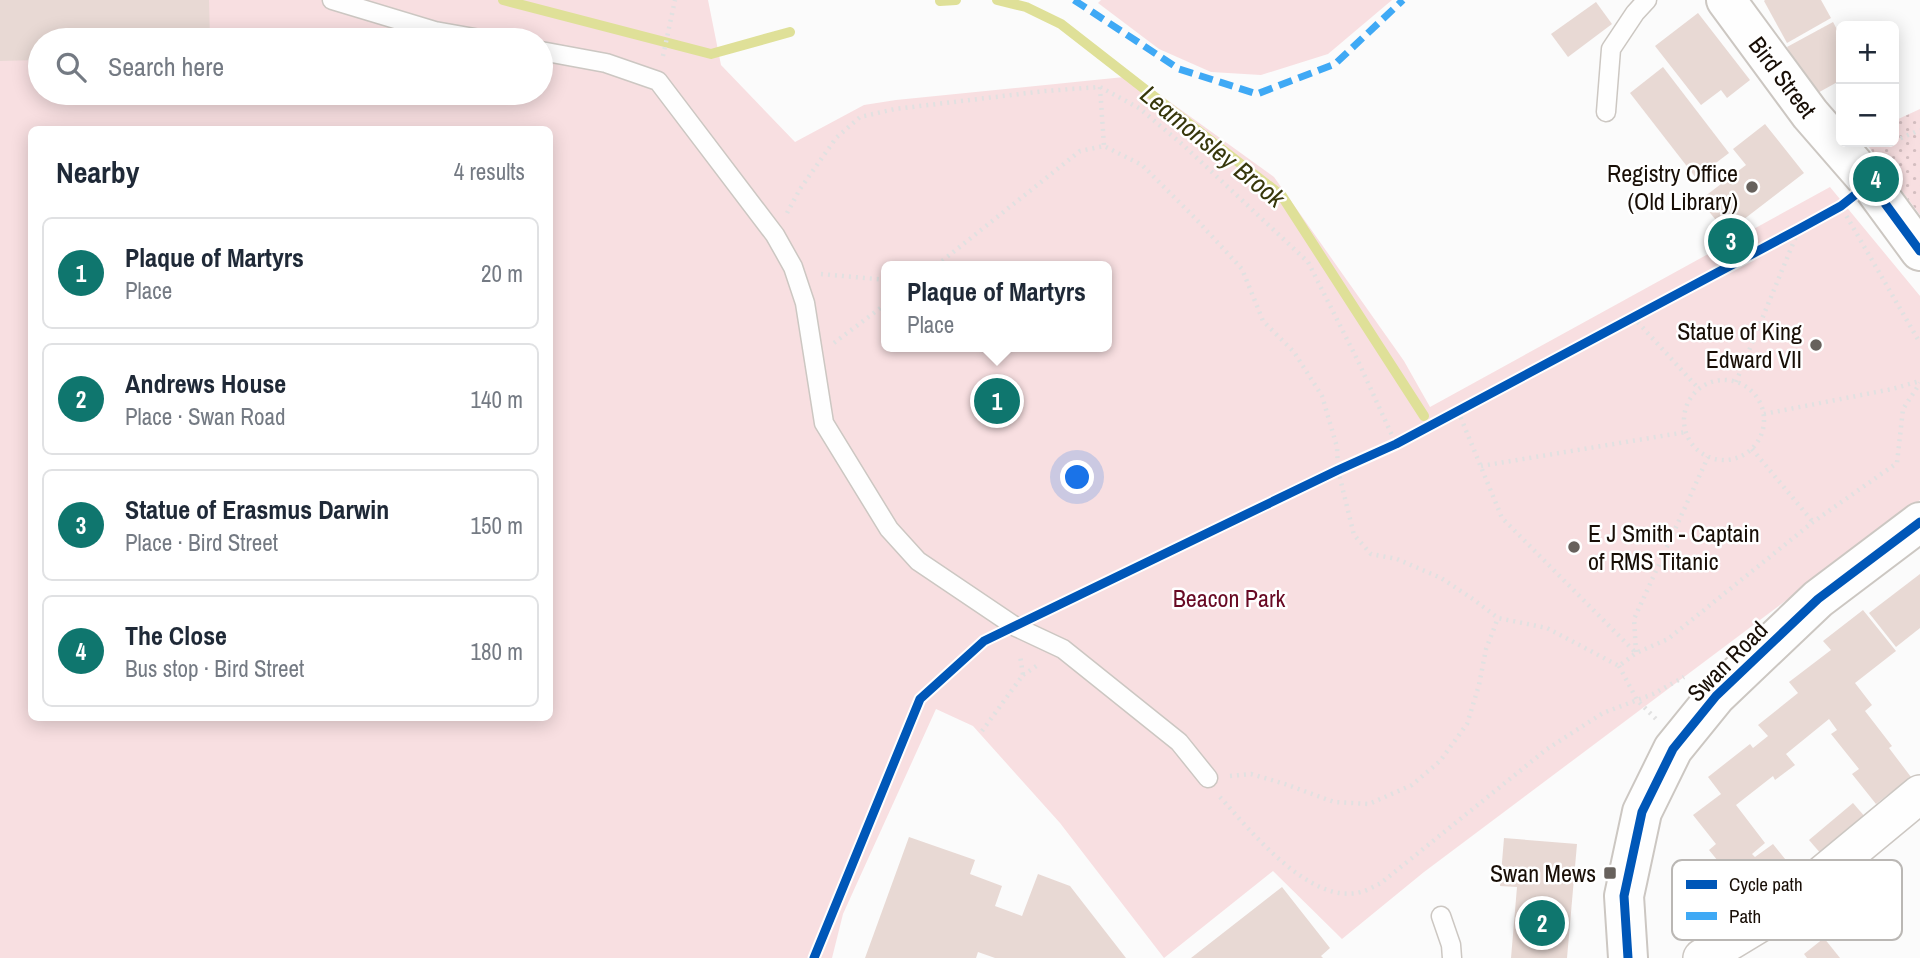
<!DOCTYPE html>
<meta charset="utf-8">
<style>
:root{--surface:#fff;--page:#f6f6f7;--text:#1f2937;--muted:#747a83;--line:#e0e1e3;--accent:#0f766e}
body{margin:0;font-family:"Archivo Narrow",sans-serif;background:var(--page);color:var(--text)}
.controls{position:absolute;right:21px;top:21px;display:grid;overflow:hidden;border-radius:10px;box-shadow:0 4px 18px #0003}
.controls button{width:63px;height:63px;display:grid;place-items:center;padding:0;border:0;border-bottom:2px solid var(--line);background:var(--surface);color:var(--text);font:35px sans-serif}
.you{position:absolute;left:1078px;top:478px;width:24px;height:24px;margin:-18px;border:5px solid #fff;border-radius:50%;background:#1a73e8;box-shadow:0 0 0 10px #1a73e833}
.badge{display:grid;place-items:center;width:46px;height:46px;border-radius:50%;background:var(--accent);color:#fff;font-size:23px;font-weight:700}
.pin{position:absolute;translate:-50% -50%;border:4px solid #fff;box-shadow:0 2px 7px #0006}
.popup{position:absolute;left:881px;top:261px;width:231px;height:91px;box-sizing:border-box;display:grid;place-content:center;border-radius:10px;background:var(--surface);filter:drop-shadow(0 2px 5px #0005);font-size:23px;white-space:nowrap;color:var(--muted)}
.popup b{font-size:26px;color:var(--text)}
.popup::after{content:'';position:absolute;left:50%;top:100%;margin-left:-14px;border:14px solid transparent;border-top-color:var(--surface)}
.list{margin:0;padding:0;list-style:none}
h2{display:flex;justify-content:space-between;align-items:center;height:91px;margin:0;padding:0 28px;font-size:30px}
h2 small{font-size:23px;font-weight:400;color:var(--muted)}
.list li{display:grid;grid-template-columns:46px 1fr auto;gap:21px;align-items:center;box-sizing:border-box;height:112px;margin:0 14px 14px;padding:0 14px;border:2px solid var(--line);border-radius:10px}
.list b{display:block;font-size:26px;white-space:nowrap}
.list p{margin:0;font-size:23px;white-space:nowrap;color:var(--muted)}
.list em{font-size:23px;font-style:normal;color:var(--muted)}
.icon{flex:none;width:38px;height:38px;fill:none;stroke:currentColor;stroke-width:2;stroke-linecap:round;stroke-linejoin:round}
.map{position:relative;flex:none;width:1920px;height:958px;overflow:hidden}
.search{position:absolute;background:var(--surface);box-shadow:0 4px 18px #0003;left:28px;top:28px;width:525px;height:77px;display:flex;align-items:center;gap:18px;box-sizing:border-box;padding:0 24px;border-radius:38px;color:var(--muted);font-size:26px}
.panel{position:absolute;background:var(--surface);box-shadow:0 4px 18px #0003;left:28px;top:126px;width:525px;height:595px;border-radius:10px}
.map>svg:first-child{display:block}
</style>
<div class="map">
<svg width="1920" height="958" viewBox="0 0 1920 958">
<defs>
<pattern id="garden-dots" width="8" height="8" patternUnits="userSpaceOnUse" patternTransform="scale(1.75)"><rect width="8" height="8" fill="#f8dfe1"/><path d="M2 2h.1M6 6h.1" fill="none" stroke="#d4bec0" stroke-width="1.8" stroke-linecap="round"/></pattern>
</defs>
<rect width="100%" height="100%" fill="#fbfbfb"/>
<g fill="#f8dfe1" fill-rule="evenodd">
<path d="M0,0H708L721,65L795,142L864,105L896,100L1134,76L1274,177L1404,361L1430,407L1830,187L1920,296V500L1424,872L1342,939L1273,871L1164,958L1060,823L973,726L936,709L843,914L832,958H0ZM40,40H541V93H40ZM32,130H550V718H32ZM887,266H1107V347H887Z"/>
<path d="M1101,0H1392L1328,54L1261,75L1211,72L1159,49L1098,3Z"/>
</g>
<path fill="url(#garden-dots)" d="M1920,109V215L1865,142H1894V121Z"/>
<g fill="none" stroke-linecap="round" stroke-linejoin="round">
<g stroke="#dfe098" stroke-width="10">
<path d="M503,0L711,54L790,32"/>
<path d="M997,0L1026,7L1061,24L1282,196L1424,416"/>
<path d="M940,1L956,0"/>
</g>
</g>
<g fill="#e8d9d4">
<path d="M0,0H209L210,40H40V60L0,61Z"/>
<path d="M1765,0H1821L1831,18L1787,43L1764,1Z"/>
<path d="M1596,2L1612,24L1568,57L1551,34Z"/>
<path d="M1698,13L1750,80L1727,98L1721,90L1701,105L1655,46Z"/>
<path d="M1833,22L1841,37V80L1814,95L1787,47Z"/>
<path d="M1663,67L1729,153L1696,178L1630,93Z"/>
<path d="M1765,124L1804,173L1726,233L1700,200L1746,165L1733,149Z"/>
<path d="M1920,574V628L1896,647L1869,613Z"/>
<path d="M1863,610L1896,651L1855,683L1872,705L1865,711L1892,746L1889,748L1911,777L1876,804L1852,774L1859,769L1831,734L1837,730L1829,719L1786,754L1795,765L1775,780L1773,776L1736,805L1765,843L1752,854L1755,857L1773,844L1798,875L1763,902L1739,871L1731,877L1709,850L1716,844L1693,815L1721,794L1708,777L1750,744L1753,748L1768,736L1758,725L1798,693L1789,682L1831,650L1823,641Z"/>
<path d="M1853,803L1866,818L1822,855L1809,840Z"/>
<path d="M909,837L975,860L970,874L1002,886L995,906L1022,916L1038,874L1070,886L1126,958H995L978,952L976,958H865Z"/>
<path d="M1504,838L1577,844L1567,958H1511L1517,887L1500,886Z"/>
<path d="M1282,887L1330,948L1321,956L1323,958H1191Z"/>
<path d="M1824,938L1840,958H1807L1804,954Z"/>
</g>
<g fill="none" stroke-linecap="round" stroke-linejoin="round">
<g stroke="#ccc7c2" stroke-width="21">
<g id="lane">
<path d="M332,0L435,31L486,40"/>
<path d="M541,51L606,63L658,81L775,235L793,267L805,303L824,423L889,529L918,561L1016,627L1063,649L1179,742L1208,778"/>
<path d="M1606,112L1611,49L1635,13L1647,0"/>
<path d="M1441,916L1451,945L1452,958"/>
</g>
</g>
<g stroke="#ccc7c2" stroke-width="40">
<path id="street" d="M1702,958L1775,914L1920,794"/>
</g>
<g stroke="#ccc7c2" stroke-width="42">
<g id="secondary">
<path d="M1726,0L1810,114L1870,183L1920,251"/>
<path d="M1628,958L1624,896L1642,812L1673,749L1716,696L1818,599L1920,522"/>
</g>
</g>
<g stroke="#e1e1e1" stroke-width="4.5" stroke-dasharray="2 5" stroke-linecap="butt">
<path d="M663,56L675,0"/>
<path d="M1100,87L1104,146"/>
<path d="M1894,141L1920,130"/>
<path d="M1843,210L1920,343"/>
<path d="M787,213L800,189L836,138L860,117L895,109L1045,91L1100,87L1139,108L1182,144L1308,262L1358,361L1396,444"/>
<path d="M929,266L942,261L1080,151L1104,146L1142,165L1196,219L1242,269L1263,321L1294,352L1322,396L1337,447L1338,470L1354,535L1371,554L1397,559L1441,578L1473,599L1498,618L1547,628L1619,666L1636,653L1668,639L1813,522L1897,463L1903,409L1920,383"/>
<path d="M821,274L887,280"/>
<path d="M1633,317L1699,389"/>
<path d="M834,343L887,303"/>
<circle cx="1724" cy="420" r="40"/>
<path d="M1736,382L1799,229"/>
<path d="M1458,411L1502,518L1636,653"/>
<path d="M1764,414L1892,389L1920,381"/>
<path d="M1752,449L1813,522"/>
<path d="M1481,466L1686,432"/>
<path d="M1636,652L1634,619L1708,457"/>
<path d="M1619,666L1637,700L1656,719"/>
<path d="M1023,675L1038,665"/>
<path d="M982,731L1023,675L1020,655"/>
<path d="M1230,776L1251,774L1285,784L1334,802L1369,804L1412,785L1440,761L1467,724L1479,685L1486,649L1498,618"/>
<path d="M1220,797C1250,830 1310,906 1361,892C1368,890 1375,886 1381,883L1547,749L1603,713L1653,694L1684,677"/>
</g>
<use href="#lane" stroke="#fefefe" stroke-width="18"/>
<use href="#street" stroke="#fefefe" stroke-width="37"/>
<use href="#secondary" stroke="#fefefe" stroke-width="38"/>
<path stroke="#3fa9f5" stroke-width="7" stroke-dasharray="14 7" stroke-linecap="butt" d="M1074,0L1179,69L1257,94L1335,64L1403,0"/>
<g stroke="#fff" stroke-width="13">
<g id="cycleway">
<path d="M814,958L920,699L984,641L1338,470L1396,444L1799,229L1841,206L1870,183L1920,251"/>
<path d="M1628,958L1624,896L1642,812L1673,749L1716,696L1818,599L1920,522"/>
</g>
</g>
<use href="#cycleway" stroke="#0057b8" stroke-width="9"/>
</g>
<g fill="#67615c" stroke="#fff" stroke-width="2.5">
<circle cx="1752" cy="187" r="7"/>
<circle cx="1816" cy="345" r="7"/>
<circle cx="1574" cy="547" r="7"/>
<rect x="1603" y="866" width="14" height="14" rx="3.5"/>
</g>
<g text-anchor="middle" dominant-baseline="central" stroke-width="5" stroke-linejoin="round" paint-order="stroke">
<g font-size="24" fill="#180e06" stroke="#fff">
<text transform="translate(1783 77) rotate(53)">Bird Street</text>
<text transform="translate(1727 661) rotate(-45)">Swan Road</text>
</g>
<g font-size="24" fill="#180e06" stroke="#fff" text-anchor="end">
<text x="1738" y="173">Registry Office<tspan x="1738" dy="28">(Old Library)</tspan></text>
<text x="1802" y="331">Statue of King<tspan x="1802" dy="28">Edward VII</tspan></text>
<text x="1588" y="533" text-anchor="start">E J Smith - Captain<tspan x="1588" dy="28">of RMS Titanic</tspan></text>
<text x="1596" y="873">Swan Mews</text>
</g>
<g font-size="24" fill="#680923" stroke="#fff">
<text x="1229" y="598">Beacon Park</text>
</g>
<g font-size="26" font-style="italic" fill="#37370b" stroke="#fff">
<text transform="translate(1213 146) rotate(39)">Leamonsley Brook</text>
</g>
</g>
<rect x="1672" y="860" width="230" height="80" rx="10" fill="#fff" stroke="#bab7b4" stroke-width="2"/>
<rect x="1686" y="880" width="31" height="9" fill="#0057b8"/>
<rect x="1686" y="912" width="31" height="8" fill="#3fa9f5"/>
<g font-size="19" fill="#180e06">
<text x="1729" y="891">Cycle path</text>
<text x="1729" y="923">Path</text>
</g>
</svg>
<div class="controls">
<button>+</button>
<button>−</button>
</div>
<div class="you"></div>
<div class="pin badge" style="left:997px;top:401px">1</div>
<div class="popup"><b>Plaque of Martyrs</b>Place</div>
<div class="pin badge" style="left:1542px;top:923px">2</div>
<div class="pin badge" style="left:1731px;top:241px">3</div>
<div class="pin badge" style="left:1876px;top:179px">4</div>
<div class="search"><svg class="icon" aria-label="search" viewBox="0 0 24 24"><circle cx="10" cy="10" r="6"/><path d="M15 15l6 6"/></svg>Search here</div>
<section class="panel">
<h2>Nearby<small>4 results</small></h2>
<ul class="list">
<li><span class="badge">1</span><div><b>Plaque of Martyrs</b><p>Place</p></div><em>20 m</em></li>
<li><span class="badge">2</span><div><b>Andrews House</b><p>Place · Swan Road</p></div><em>140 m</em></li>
<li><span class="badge">3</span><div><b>Statue of Erasmus Darwin</b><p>Place · Bird Street</p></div><em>150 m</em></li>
<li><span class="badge">4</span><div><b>The Close</b><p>Bus stop · Bird Street</p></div><em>180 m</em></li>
</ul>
</section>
</div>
